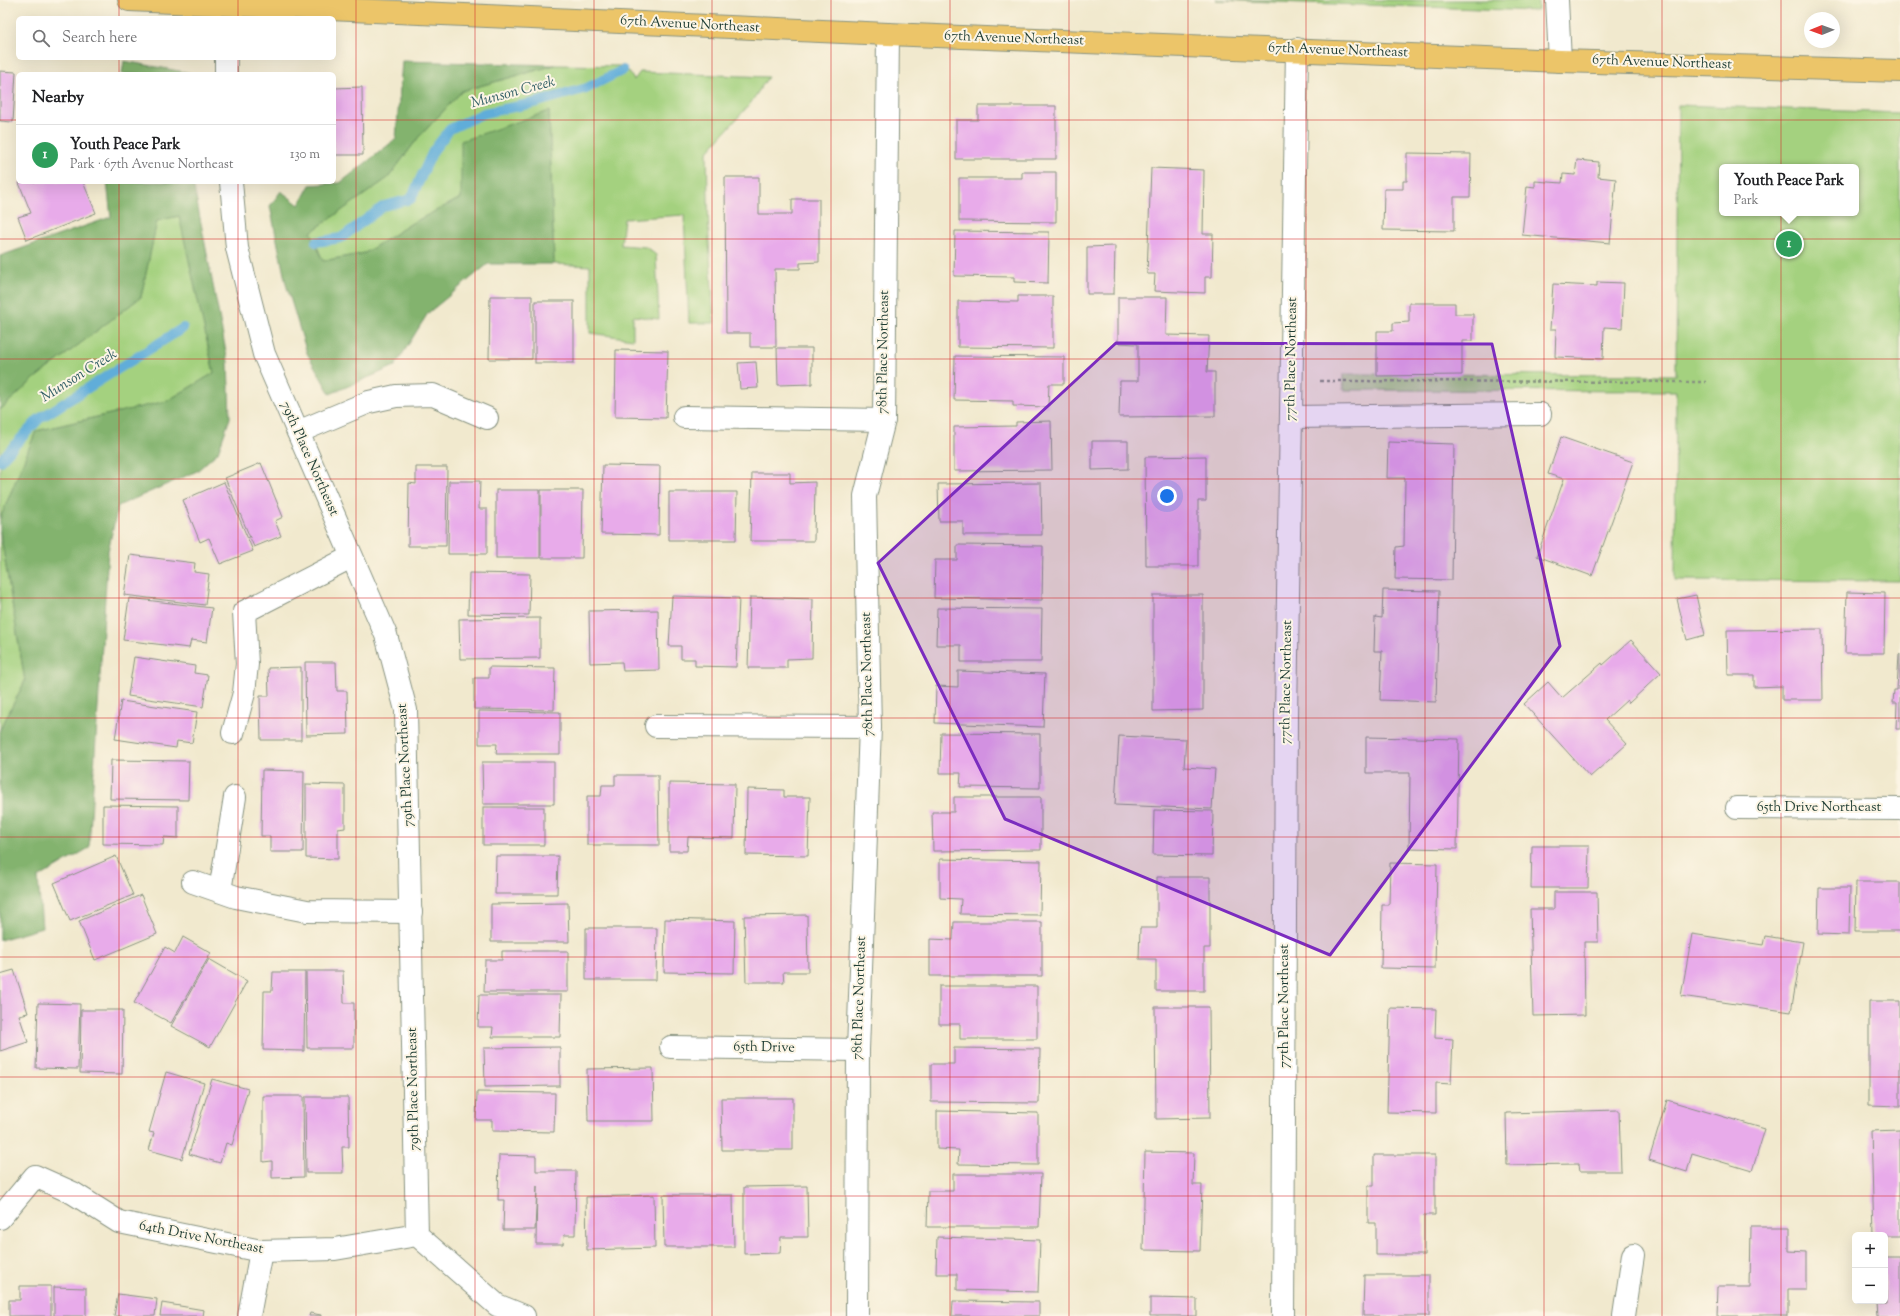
<!DOCTYPE html>
<meta charset="utf-8">
<style>
:root{--surface:#fff;--page:#f2f2f2;--text:#202124;--muted:#757577;--line:#e0e0e0;--accent:#db2777}
body{margin:0;font-family:"Sorts Mill Goudy",serif;background:var(--page);color:var(--text)}
.controls{position:absolute;right:12px;bottom:12px;display:grid;overflow:hidden;border-radius:6px;box-shadow:0 4px 16px #0002}
.controls button{width:36px;height:36px;display:grid;place-items:center;padding:0;border:0;border-bottom:1px solid var(--line);background:var(--surface);color:var(--text);font:20px sans-serif}
.compass{position:absolute;left:1804px;top:12px;width:36px;height:36px;border-radius:50%;background:var(--surface);box-shadow:0 4px 16px #0002;rotate:269deg}
.you{position:absolute;left:1167px;top:496px;width:14px;height:14px;margin:-10px;border:3px solid #fff;border-radius:50%;background:#1a73e8;box-shadow:0 0 0 6px #1a73e833}
.badge{display:grid;place-items:center;width:26px;height:26px;border-radius:50%;background:var(--accent);color:#fff;font-size:13px;font-weight:700}
.pin{position:absolute;translate:-50% -50%;border:2px solid #fff;box-shadow:0 1px 4px #0006}
.popup{position:absolute;left:1719px;top:164px;width:140px;height:52px;box-sizing:border-box;display:grid;place-content:center;border-radius:6px;background:var(--surface);filter:drop-shadow(0 1px 3px #0005);font-size:13px;white-space:nowrap;color:var(--muted)}
.popup b{font-size:15px;color:var(--text)}
.popup::after{content:'';position:absolute;left:50%;top:100%;margin-left:-8px;border:8px solid transparent;border-top-color:var(--surface)}
.list{margin:0;padding:0;list-style:none}
h2{display:flex;justify-content:space-between;align-items:center;height:52px;margin:0;padding:0 16px;font-size:17px}
h2 small{font-size:13px;font-weight:400;color:var(--muted)}
.list li{display:grid;grid-template-columns:26px 1fr auto;gap:12px;align-items:center;box-sizing:border-box;height:60px;padding:0 16px;border-top:1px solid var(--line)}
.list b{display:block;font-size:15px;white-space:nowrap}
.list p{margin:0;font-size:13px;white-space:nowrap;color:var(--muted)}
.list em{font-size:13px;font-style:normal;color:var(--muted)}
.icon{flex:none;width:22px;height:22px;fill:none;stroke:currentColor;stroke-width:2;stroke-linecap:round;stroke-linejoin:round}
.map{position:relative;flex:none;width:1900px;height:1316px;overflow:hidden}
.search{position:absolute;background:var(--surface);box-shadow:0 4px 16px #0002;left:16px;top:16px;width:320px;height:44px;display:flex;align-items:center;gap:10px;box-sizing:border-box;padding:0 14px;border-radius:6px;color:var(--muted);font-size:15px}
.panel{position:absolute;background:var(--surface);box-shadow:0 4px 16px #0002;left:16px;top:72px;width:320px;height:112px;border-radius:6px}
.map>svg:first-child{display:block}
</style>
<div class="map">
<svg width="1900" height="1316" viewBox="0 0 1900 1316">
<rect width="100%" height="100%" fill="#fcf5e5"/>
<filter id="ink" filterUnits="userSpaceOnUse"><feTurbulence type="fractalNoise" baseFrequency=".025" numOctaves="2"/><feDisplacementMap in="SourceGraphic" scale="8" xChannelSelector="R" yChannelSelector="G"/><feConvolveMatrix kernelMatrix="1 2 1 2 8 2 1 2 1" color-interpolation-filters="sRGB"/></filter>
<filter id="wash" filterUnits="userSpaceOnUse"><feTurbulence type="fractalNoise" baseFrequency=".012" numOctaves="4" result="noise"/><feDisplacementMap in="SourceGraphic" scale="16" xChannelSelector="R" yChannelSelector="G"/><feGaussianBlur stdDeviation="0.9" result="paint"/><feColorMatrix in="noise" values="0 0 0 0 0 0 0 0 0 0 0 0 0 0 0 0 0 1.4 0 .05"/><feComposite in="paint" operator="in"/></filter>
<g filter="url(#wash)">
<rect width="100%" height="100%" fill="#f1e9ce"/>
<g fill="#a4d17f" stroke="#62875a" fill-rule="evenodd">
<path d="M1216,0H1538V11Z"/>
<path d="M555,65L625,66L634,80L640,72L768,77L750,104L707,152L709,241L714,323H689L684,215L624,219L621,245L646,247L656,255L659,319L633,316V339L590,333V266L554,264L549,111L461,198L412,223L365,253L323,261L311,232L388,178L418,138L462,91Z"/>
<path d="M1678,105L1900,113V581L1675,580L1676,391L1343,390V374L1676,375ZM1722,167H1856V213H1722Z"/>
<path d="M180,216L214,373L167,401L36,431L0,519V410L35,378L141,297L157,220Z"/>
<path d="M0,531L25,681L0,730Z"/>
</g>
<g fill="#83b36e" stroke="#517851">
<path d="M124,61L190,73V74H122Z"/>
<path d="M402,61L555,65L462,91L418,138L388,178L311,232L323,261L365,253L412,223L461,198V141L549,111L554,264H488L428,313L395,366L330,394L307,353L286,284L270,206L281,191L299,205L310,185L340,183L396,139Z"/>
<path d="M107,182H193L228,362L230,418L218,452L197,471L118,506L108,551L89,848L38,878L42,928L0,940V730L25,681L0,531V519L36,431L167,401L214,373L179,216L157,221L141,297L35,378L0,410V256L111,217Z"/>
</g>
<g fill="none" stroke-linecap="round" stroke-linejoin="round">
<g stroke="#60add9" stroke-width="10">
<path d="M316,242L341,238L384,206L411,199L433,151L450,129L484,113L534,103L587,88L623,70"/>
<path d="M0,461L39,419L183,328"/>
</g>
</g>
<g id="blocks">
<g fill="#e8abea">
<path d="M0,71L16,72L13,122L0,121Z"/>
<path d="M362,87L363,155H334V88Z"/>
<path d="M978,106H1056V159H956V120H978Z"/>
<path d="M1407,153L1471,154L1470,197H1454V231L1383,230L1384,189H1403V181H1407Z"/>
<path d="M1577,160L1599,162L1598,177L1616,179L1610,243L1522,235L1527,186L1535,187V181L1562,183L1563,174L1575,175Z"/>
<path d="M1151,168L1204,170L1203,234H1213L1212,277H1205V293L1154,291L1155,274H1147Z"/>
<path d="M1022,172H1056V222L959,221V178H1022Z"/>
<path d="M725,177H759V214H792V199H819V262L800,263V269H775L776,347H750V333H726Z"/>
<path d="M22,182H83L96,213L27,240L18,217L31,213L19,183Z"/>
<path d="M955,231L1049,232L1048,283L1014,282V277L954,276Z"/>
<path d="M1115,246L1114,294H1087V247Z"/>
<path d="M1597,282L1624,283L1622,328L1604,327L1603,359L1555,357L1556,329H1550L1553,284L1597,286Z"/>
<path d="M490,296H532V359H489Z"/>
<path d="M1018,296H1053V348L958,347V301L1018,302Z"/>
<path d="M1118,297H1167L1166,335L1209,336L1207,372H1215V416L1119,417L1120,381H1138V344L1118,343Z"/>
<rect x="535" y="301" width="39" height="62"/>
<path d="M1409,303H1455V314H1473V341H1462V375L1377,376V331H1393V323L1409,322Z"/>
<path d="M777,348H812V384L778,385Z"/>
<path d="M616,350L668,351L666,418L615,417Z"/>
<path d="M955,356L1064,357V384H1049L1048,407L1013,406V401L954,400Z"/>
<path d="M756,362L758,388L740,389L738,363Z"/>
<path d="M1051,421L1052,470L954,471V427L1016,426V422Z"/>
<path d="M1561,437L1633,462L1592,576L1537,556L1564,479L1548,474Z"/>
<path d="M1092,441H1128V469L1092,470Z"/>
<path d="M1388,442L1454,444L1452,580L1395,579L1396,547L1404,546L1405,478H1387Z"/>
<path d="M1206,456V501H1198V566H1146L1145,457Z"/>
<path d="M261,463L283,517L275,521L281,536L254,547L225,478Z"/>
<path d="M603,465L660,466L659,535L601,534Z"/>
<path d="M416,467H447L446,546H408L409,483L416,484Z"/>
<path d="M752,473H790V483L815,482L814,541H750Z"/>
<path d="M449,481H480L479,509H487V554H448Z"/>
<path d="M224,482L253,551L220,564L209,538L200,542L183,500Z"/>
<path d="M1041,483L1042,535H963V521H939L938,484Z"/>
<rect x="496" y="490" width="44" height="68"/>
<path d="M541,490H583L582,558H541Z"/>
<path d="M669,492H737L736,540H669Z"/>
<path d="M957,545L1043,546L1042,600L934,598L935,560H957Z"/>
<path d="M130,555L195,563L194,572L209,574L205,605L124,595Z"/>
<path d="M469,573L530,574L529,615L468,614Z"/>
<path d="M1383,590L1439,591L1436,702L1380,700L1382,651H1374L1375,617L1382,618Z"/>
<path d="M1847,592L1885,593L1884,653H1845Z"/>
<path d="M1153,595H1203V710L1153,711Z"/>
<path d="M1696,595L1705,635L1687,640L1677,599Z"/>
<path d="M672,596L739,598L736,667L695,666V659H681V646H669Z"/>
<path d="M750,597L813,599L812,658L787,659V668H748Z"/>
<path d="M129,598L212,608L207,642L191,640L189,648L123,640Z"/>
<path d="M937,608L1042,609L1041,662H961V645H936Z"/>
<path d="M658,610L659,670L623,671L622,662L590,663L589,611Z"/>
<path d="M540,618V658L460,659L459,619Z"/>
<path d="M1822,629L1823,700H1782V686L1754,687V675H1728L1727,630Z"/>
<path d="M1631,640L1661,673L1629,703L1627,700L1605,720L1627,744L1590,777L1524,704L1548,682L1562,698L1602,663L1603,665Z"/>
<path d="M1899,654H1900V729H1896L1897,703H1893L1894,690H1897Z"/>
<path d="M134,657L195,666L194,673L208,675L203,707L128,696Z"/>
<path d="M305,662H336L337,691H347L348,734L306,735Z"/>
<path d="M301,667V740H261L260,696H269L268,668Z"/>
<path d="M489,667L555,668L554,710L474,709V678H489Z"/>
<path d="M958,671L1045,674L1043,727L935,723L936,686L958,687Z"/>
<path d="M121,701L197,712L192,743L177,741L176,748L115,739Z"/>
<path d="M479,711L560,712V754H496L497,744H479Z"/>
<path d="M941,733L1040,734V788L960,787L961,773H940Z"/>
<path d="M1119,736L1186,739L1184,767L1215,769L1212,809L1115,805Z"/>
<path d="M1366,737L1459,739L1457,849L1409,848L1410,773H1366Z"/>
<path d="M111,760L189,761L188,800L110,799Z"/>
<path d="M482,762H554V804H483Z"/>
<path d="M262,770L304,771L303,852H270V836H261Z"/>
<path d="M615,775H658L659,845H587V796H601L602,785H615Z"/>
<path d="M669,783L735,784L734,838L688,837L687,851H669Z"/>
<path d="M306,784L345,785V828L338,829V859L306,858Z"/>
<path d="M747,789L784,790V797H810L808,856L746,855Z"/>
<path d="M954,797H1041V850L933,851L932,812H954Z"/>
<path d="M103,805L178,806V838L164,837L163,845L103,844Z"/>
<rect x="483" y="807" width="61" height="38"/>
<path d="M1154,810L1213,811L1212,856L1153,855Z"/>
<path d="M1532,846H1589L1588,888H1531Z"/>
<path d="M116,856L133,895L70,921L54,883Z"/>
<path d="M496,856H558L557,894H495Z"/>
<path d="M940,859L1041,861L1040,915L960,914L961,899L940,898Z"/>
<path d="M1390,863L1437,864L1435,969L1381,968L1382,905H1389Z"/>
<path d="M1157,877H1210V948H1204V991H1156V959H1139L1140,928H1157Z"/>
<path d="M1856,882H1900V931H1855Z"/>
<path d="M1819,888H1850L1849,935L1818,934Z"/>
<path d="M1554,892H1597L1598,942H1584L1585,1015L1533,1016L1530,909H1554Z"/>
<path d="M141,895L157,934L95,960L79,921Z"/>
<path d="M568,903L569,942H491V904Z"/>
<path d="M807,915L808,972H783L784,982H746L744,916Z"/>
<path d="M665,919L735,921L734,973L664,972Z"/>
<path d="M954,922H1042V976H930V939L953,940Z"/>
<path d="M586,928H657L656,980H586Z"/>
<path d="M1692,934L1763,945L1765,936L1803,942L1791,1012L1681,996Z"/>
<path d="M183,937L211,953L171,1023L134,1003L165,947L175,953Z"/>
<path d="M502,951H568V992H484L485,960H502Z"/>
<path d="M209,959L247,981L210,1047L171,1026Z"/>
<path d="M14,970L28,1013L19,1015L28,1042L0,1051V974Z"/>
<path d="M306,971H343L344,1003H354V1048H307Z"/>
<path d="M273,972H305L304,1051L263,1050L264,991H272Z"/>
<path d="M939,986H1037V1039H960V1024H939Z"/>
<path d="M479,995H561L560,1037H492L493,1027H478Z"/>
<path d="M1869,1001H1900V1106L1869,1105Z"/>
<path d="M38,1003L80,1004L78,1069L36,1068Z"/>
<path d="M1155,1007H1209L1210,1118L1156,1119Z"/>
<path d="M1390,1008L1436,1009L1435,1038L1453,1039L1451,1084L1436,1083V1113L1387,1112Z"/>
<path d="M81,1010H123L122,1074L80,1073Z"/>
<path d="M560,1047V1086L485,1087L484,1048Z"/>
<path d="M954,1048L1040,1049L1039,1103L931,1102V1064H954Z"/>
<path d="M653,1068L654,1121H588L587,1069Z"/>
<path d="M166,1072L204,1083L182,1159L149,1150L154,1133L149,1132Z"/>
<path d="M212,1079L248,1089L232,1145L226,1143L220,1163L189,1154Z"/>
<path d="M477,1092L555,1093L554,1132L492,1131V1120H476Z"/>
<path d="M263,1096H303L304,1177L272,1178V1161L263,1162Z"/>
<path d="M305,1097H348L349,1147H342L343,1173H306Z"/>
<path d="M721,1098H793V1150H722Z"/>
<path d="M1667,1100L1765,1129L1752,1171L1692,1153L1687,1172L1649,1160Z"/>
<path d="M1619,1110L1621,1171H1580L1579,1164L1507,1165L1506,1113Z"/>
<path d="M937,1111L1038,1113V1165L958,1164L959,1150L937,1149Z"/>
<path d="M1900,1130V1235H1874L1871,1131Z"/>
<path d="M1145,1152L1194,1153L1193,1185H1202L1200,1251L1143,1250Z"/>
<path d="M499,1155L536,1156V1171H576L575,1235H564L563,1244H536L537,1186L535,1230H503L504,1200H498Z"/>
<path d="M1374,1155H1435V1215H1424V1255H1376V1223H1368V1186H1374Z"/>
<path d="M953,1174H1041L1039,1227H927L928,1191H953Z"/>
<path d="M807,1186L808,1237H781L780,1253L744,1254V1187Z"/>
<path d="M654,1195L655,1248L587,1250L586,1197Z"/>
<path d="M663,1195H733L734,1247H664Z"/>
<path d="M1751,1227H1789V1251L1807,1252V1291H1787V1316H1717L1718,1287H1750Z"/>
<path d="M937,1237L1040,1240L1038,1292L957,1290V1274H936Z"/>
<path d="M1885,1257H1900V1316H1877L1876,1301H1885Z"/>
<path d="M1364,1275H1429V1316H1363Z"/>
<path d="M20,1286H51V1316H9V1300H20Z"/>
<path d="M54,1287L86,1288V1316H54Z"/>
<path d="M118,1294L157,1299L155,1316H114Z"/>
<path d="M1150,1298L1197,1299V1316H1150Z"/>
<path d="M953,1301L1039,1302V1316H952Z"/>
<path d="M162,1303L204,1310L203,1316H160Z"/>
<path d="M310,1313L321,1315V1316H309Z"/>
</g>
</g>
</g>
<g filter="url(#ink)">
<use href="#blocks" fill-opacity="0" stroke="#889381" stroke-width="1"/>
<g fill="none" stroke-linecap="round" stroke-linejoin="round">
<g stroke="#889381" stroke-width="24">
<g id="minor">
<path d="M1557,0L1560,61"/>
<path d="M226,74V58"/>
<path d="M231,182L237,248L264,354L386,635L406,710L417,1235"/>
<path d="M684,417L884,420"/>
<path d="M1291,417L1540,414"/>
<path d="M298,432L369,402L396,396L433,395L487,418"/>
<path d="M656,726L870,727"/>
<path d="M233,733L244,693L247,664L244,612L351,557"/>
<path d="M1737,808L1900,809"/>
<path d="M193,882L236,897L307,911L411,912"/>
<path d="M220,891L235,797"/>
<path d="M671,1047L858,1050"/>
<path d="M0,1218L35,1176L73,1193L119,1222L261,1251L335,1249L417,1235L497,1305L524,1316"/>
<path d="M249,1316L261,1251"/>
<path d="M857,1316L858,1050L870,727L865,496L884,420L888,34"/>
<path d="M1283,1316L1286,716L1297,49"/>
<path d="M1624,1316L1633,1255"/>
</g>
</g>
<g stroke="#889381" stroke-width="24">
<path id="major" d="M129,0L888,34L1560,61L1900,71"/>
</g>
<path stroke="#889381" stroke-width="2.5" stroke-dasharray="3 3" stroke-linecap="butt" d="M1320,381L1706,382"/>
<use href="#minor" stroke="#fff" stroke-width="22"/>
<use href="#major" stroke="#ecc569" stroke-width="22"/>
</g>
</g>
<path fill="#7b2cbf" fill-opacity="0.2" stroke="#7b2cbf" stroke-width="3" stroke-linejoin="round" d="M1116,343L1492,344L1560,646L1330,955L1005,819L878,563Z"/>
<path fill="none" stroke="#d62828" stroke-width="1" stroke-opacity="0.55" d="M119,0V18M238,0V18M356,0V1316M475,0V1316M594,0V1316M712,0V1316M831,0V1316M950,0V1316M1069,0V1316M1188,0V1316M1306,0V1316M1425,0V1316M1544,0V1316M1662,0V1316M1781,0V1316M119,58V74M238,58V74M0,120H18M334,120H1900M119,182V1316M238,182V1316M0,239H1900M0,359H1900M0,479H1900M0,598H1900M0,718H1900M0,837H1900M0,957H1900M0,1077H1900M0,1196H1900"/>
<g text-anchor="middle" dominant-baseline="central" stroke-width="4" stroke-linejoin="round" paint-order="stroke">
<g font-size="14" fill="#1f3d34" stroke="#fcf5e5">
<text transform="translate(690 25) rotate(3)">67th Avenue Northeast</text>
<text transform="translate(1014 39) rotate(2)">67th Avenue Northeast</text>
<text transform="translate(1338 51) rotate(2)">67th Avenue Northeast</text>
<text transform="translate(1662 63) rotate(2)">67th Avenue Northeast</text>
<text transform="translate(884 352) rotate(-89)">78th Place Northeast</text>
<text transform="translate(1292 359) rotate(-89)">77th Place Northeast</text>
<text transform="translate(309 459) rotate(66)">79th Place Northeast</text>
<text transform="translate(868 674) rotate(-91)">78th Place Northeast</text>
<text transform="translate(1287 682) rotate(-89)">77th Place Northeast</text>
<text transform="translate(406 765) rotate(-93)">79th Place Northeast</text>
<text x="1819" y="808">65th Drive Northeast</text>
<text transform="translate(860 998) rotate(-88)">78th Place Northeast</text>
<text transform="translate(1285 1006) rotate(-90)">77th Place Northeast</text>
<text transform="translate(764 1048) rotate(1)">65th Drive</text>
<text transform="translate(414 1089) rotate(-91)">79th Place Northeast</text>
<text transform="translate(201 1238) rotate(11)">64th Drive Northeast</text>
</g>
<g font-size="15" font-style="italic" fill="#325f66" stroke="#fcf5e5">
<text transform="translate(513 93) rotate(-15)">Munson Creek</text>
<text transform="translate(79 376) rotate(-32)">Munson Creek</text>
</g>
</g>
</svg>
<div class="controls">
<button>+</button>
<button>−</button>
</div>
<svg class="compass" viewBox="-18 -18 36 36"><path d="M0-13l5 13h-10z" fill="#e53935"/><path d="M0 13l5-13h-10z" fill="#757577"/></svg>
<div class="you"></div>
<div class="pin badge" style="left:1789px;top:244px;background:#2e9e5b">1</div>
<div class="popup"><b>Youth Peace Park</b>Park</div>
<div class="search"><svg class="icon" aria-label="search" viewBox="0 0 24 24"><circle cx="10" cy="10" r="6"/><path d="M15 15l6 6"/></svg>Search here</div>
<section class="panel">
<h2>Nearby<small></small></h2>
<ul class="list">
<li><span class="badge" style="background:#2e9e5b">1</span><div><b>Youth Peace Park</b><p>Park · 67th Avenue Northeast</p></div><em>130 m</em></li>
</ul>
</section>
</div>
